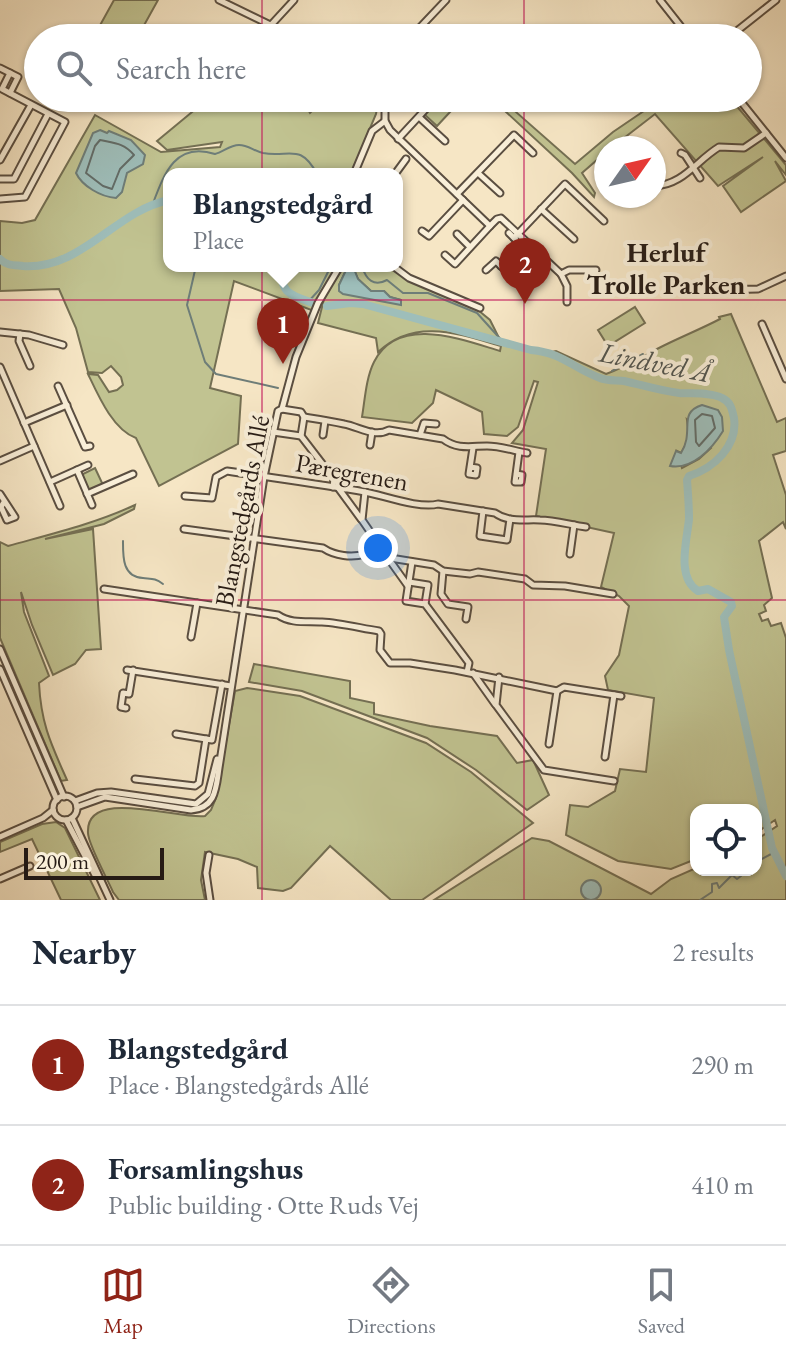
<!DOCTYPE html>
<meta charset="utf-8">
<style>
:root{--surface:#fff;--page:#f6f6f7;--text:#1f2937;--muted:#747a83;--line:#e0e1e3;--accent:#8f2418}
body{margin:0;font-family:"EB Garamond",serif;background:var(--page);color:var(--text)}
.controls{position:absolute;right:24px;bottom:24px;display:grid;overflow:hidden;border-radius:16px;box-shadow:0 2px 6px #0004}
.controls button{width:72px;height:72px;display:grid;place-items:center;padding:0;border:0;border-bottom:2px solid var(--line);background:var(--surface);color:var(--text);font:40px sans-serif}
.compass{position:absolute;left:594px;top:136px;width:72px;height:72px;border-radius:50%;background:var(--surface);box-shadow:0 2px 6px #0004;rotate:56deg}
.scale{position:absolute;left:24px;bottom:20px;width:140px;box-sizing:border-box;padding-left:8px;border:4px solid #261b15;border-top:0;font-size:22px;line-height:28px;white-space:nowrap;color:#261b15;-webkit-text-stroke:6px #f9efd9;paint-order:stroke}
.you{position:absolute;left:378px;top:548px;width:28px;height:28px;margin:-20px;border:6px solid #fff;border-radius:50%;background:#1a73e8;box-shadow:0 0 0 12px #1a73e833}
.badge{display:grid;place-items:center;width:52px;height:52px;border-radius:50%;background:var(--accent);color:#fff;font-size:26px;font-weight:700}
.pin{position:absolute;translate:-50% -66px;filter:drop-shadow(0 2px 4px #0008)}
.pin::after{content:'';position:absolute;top:42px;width:28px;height:24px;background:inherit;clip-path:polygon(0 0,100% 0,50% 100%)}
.popup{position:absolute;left:163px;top:168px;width:240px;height:104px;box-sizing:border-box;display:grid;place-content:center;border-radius:16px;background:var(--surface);filter:drop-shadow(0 2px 6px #0005);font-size:26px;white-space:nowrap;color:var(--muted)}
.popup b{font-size:30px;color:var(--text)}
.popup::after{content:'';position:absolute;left:50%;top:100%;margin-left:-16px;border:16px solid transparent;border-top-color:var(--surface)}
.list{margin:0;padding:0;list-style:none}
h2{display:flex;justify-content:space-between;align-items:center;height:104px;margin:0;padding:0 32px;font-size:34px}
h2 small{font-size:26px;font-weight:400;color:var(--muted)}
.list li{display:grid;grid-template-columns:52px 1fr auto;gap:24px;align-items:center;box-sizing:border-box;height:120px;padding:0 32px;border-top:2px solid var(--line)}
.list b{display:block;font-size:30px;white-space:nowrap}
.list p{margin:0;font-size:26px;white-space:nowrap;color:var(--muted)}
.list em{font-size:26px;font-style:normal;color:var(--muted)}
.icon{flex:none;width:44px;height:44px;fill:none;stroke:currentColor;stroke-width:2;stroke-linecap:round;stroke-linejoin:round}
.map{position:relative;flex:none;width:786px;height:900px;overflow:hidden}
.search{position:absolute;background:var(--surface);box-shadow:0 2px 6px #0004;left:24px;right:24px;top:24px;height:88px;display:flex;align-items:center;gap:20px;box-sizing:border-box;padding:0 28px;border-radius:44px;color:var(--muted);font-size:30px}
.sheet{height:344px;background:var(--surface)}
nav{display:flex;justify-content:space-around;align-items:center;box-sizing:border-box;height:112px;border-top:2px solid var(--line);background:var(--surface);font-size:22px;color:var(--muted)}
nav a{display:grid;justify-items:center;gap:4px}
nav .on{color:var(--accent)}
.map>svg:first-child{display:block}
</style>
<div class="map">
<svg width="786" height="900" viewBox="0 0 786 900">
<rect width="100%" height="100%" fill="#f6e6c5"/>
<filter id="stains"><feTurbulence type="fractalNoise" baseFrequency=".0025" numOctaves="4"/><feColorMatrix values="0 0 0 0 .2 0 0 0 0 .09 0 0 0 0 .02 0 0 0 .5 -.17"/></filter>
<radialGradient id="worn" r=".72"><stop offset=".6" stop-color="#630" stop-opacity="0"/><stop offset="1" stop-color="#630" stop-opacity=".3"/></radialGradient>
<g fill="#c1c391" stroke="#746f53" stroke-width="2" fill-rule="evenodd">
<path d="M114,0H158L137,38H93Z"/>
<path d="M209,98H231L248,107L258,98H301L310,113L325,98H379L376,114L351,174H169V266L336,268L314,311L234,281L210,388L241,396L238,444L159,486L136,438C113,430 98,395 88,374L98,375L109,392L117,390L123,385L121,377L111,366L102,373L88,372L76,328L59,289L0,291V221L22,223L35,220L95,115L161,152L220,147L222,142L167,150L157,141Z"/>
<path d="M491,98H500L575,164L613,132L663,98H730L786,165V175L775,161L786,181L741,212L723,186L763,157L718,186L655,114L611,148H606V152L582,173L595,193L594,197L572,173Z"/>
<path d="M437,100L450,112L437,126L424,114Z"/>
<path d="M341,266H348L339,285C357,301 378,299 401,300L390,297L384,291H371L358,279L352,266H390L409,279L478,310L490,320L502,344L543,354L556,351L606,374C625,367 640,358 657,349C678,338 699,330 720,319L719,317L731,314L777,422L786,418V451L773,455L786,495V529L783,522L759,541L772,598L764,605L766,611L759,614L762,621L768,619L771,626L781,623L786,638V900H434L532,838L549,841L651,894L671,879L696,868V870H756V840L777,826L775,820L756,833V810H696V859L671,869L618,861L566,835L570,805L588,807L615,791L620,769L646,772L654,698L608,690L605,676L619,655L629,606L619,596L601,587L614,533L536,516L546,449L512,443L523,430L538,382L534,381L518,427L507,436L484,434L482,412L436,390L433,403L412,423L362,417C365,399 366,378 374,362C398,314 463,340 500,351L501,346C459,334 415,317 378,352L376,338L318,323L325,295L341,271ZM687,420L711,448L699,459L682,468L677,451L681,453C689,441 689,433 687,420Z"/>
<path d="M635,307L645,323L608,346L598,330Z"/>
<path d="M95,468L103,485L90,490L87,488L81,475Z"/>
<path d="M135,505L134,509L104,524L45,539L93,529L101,649L86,650L75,664L53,675L32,625L21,592L24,612L49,676L39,683C41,724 51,744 67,780L61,781L0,638V542L8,546C51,534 94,524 135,505Z"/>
<path d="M254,664L350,681V698L374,703V714L430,726L497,736L517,763L533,760L549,795L527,810L476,770L427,738L302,691L249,682Z"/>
<path d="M247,688L300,696L426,743L471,772L533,823L422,900H391L330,846L291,888L283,891L258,888L257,867L238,859L205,852L201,880L205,900H119L113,892C108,880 88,844 88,833C85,786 180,820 205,816L211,810L216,798L235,691Z"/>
<path d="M56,822L65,828L100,900H61L32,839L0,852V842L42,824Z"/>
</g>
<g fill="#9ebeba" stroke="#6e7d78" stroke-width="2">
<path d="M100,130L107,133L109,131L131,140L145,155L143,164L127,173L122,192L116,198C101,197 82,186 76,173L93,133Z"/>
<path d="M348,266L354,269L358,279L371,291H384L390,297L401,300V305L343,294L339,291V285Z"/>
<path d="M702,405L718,410L722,417L723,431C712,449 692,470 670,466L676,451L681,453C695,431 677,413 702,405Z"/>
<circle cx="591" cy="890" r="10"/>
</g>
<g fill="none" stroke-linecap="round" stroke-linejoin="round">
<g stroke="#626c68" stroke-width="2">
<path d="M100,140C114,143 124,143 134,155L120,169L112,189L103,186L86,173L95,146Z"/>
<path d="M702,414L712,416L715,428L699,446L696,442L695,420Z"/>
</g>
<g stroke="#6e7d78" stroke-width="2">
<path d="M152,206C164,174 175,141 215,154C223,152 230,145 239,145C248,145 254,151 263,153C289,158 300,142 317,174"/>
<path d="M196,266L187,305L205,362L216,374L278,388"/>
<path d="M362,266C366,280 374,287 387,280L403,293H428L477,313L504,343"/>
<path d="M308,302L319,290L331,266"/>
<path d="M612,371L643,354"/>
<path d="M123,541C123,556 122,577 143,578C152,579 155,578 163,584"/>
<path d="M756,862L773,853"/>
<path d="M700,900L712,892V884L717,883L719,888L732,875L737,879L741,876L742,870"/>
</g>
<g stroke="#9ebeba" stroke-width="8">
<path d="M0,259C7,266 14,265 23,266C82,270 115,211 169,200"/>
<path d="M282,266C279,293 290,295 313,303"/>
<path d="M327,306L350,303L363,304L531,350C564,353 572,368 600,378C607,381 616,380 624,381C642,385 661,391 679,393C692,394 711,392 722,398C731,402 732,410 734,418C738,446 714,468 689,476L687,480C688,493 689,506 689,519C687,540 676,578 698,591L708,589L731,602L732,606L724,617L729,650L772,848L786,876"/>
</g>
<g stroke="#5a4e41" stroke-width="9">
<g id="minor">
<path d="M219,0L297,38"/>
<path d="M660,0L690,38"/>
<path d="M271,25L294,0"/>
<path d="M410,38L446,0"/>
<path d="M728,38L776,0"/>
<path d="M0,68L18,77L10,93"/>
<path d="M385,98V121L390,130L490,226L497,219L501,218L561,274L569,270H596"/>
<path d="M474,98L475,99"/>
<path d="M738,98L786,158"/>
<path d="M419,117L445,141"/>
<path d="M398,139L436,98"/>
<path d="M681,153L685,155L700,178"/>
<path d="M0,160L31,105"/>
<path d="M478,173L500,193"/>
<path d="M354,174L372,131L385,121"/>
<path d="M395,174L406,159"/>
<path d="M0,179H14L48,114"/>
<path d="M654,186C683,185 696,161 719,147L744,148L766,133"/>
<path d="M457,194L514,135L533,153"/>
<path d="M0,199L25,197L65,122L2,89L10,73"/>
<path d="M541,209L574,239"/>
<path d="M422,231L429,236L463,200"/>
<path d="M509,233L537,261"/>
<path d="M457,234L470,247"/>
<path d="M514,238L565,184L604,221"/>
<path d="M445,255L455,264L490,226"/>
<path d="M393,266L409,278L480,308"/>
<path d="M486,270L496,261L501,266"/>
<path d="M509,273L501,266L521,245"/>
<path d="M561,274L567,286V302"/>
<path d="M718,290L758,289L786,276"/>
<path d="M762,324L786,379"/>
<path d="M0,332L29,335L63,345"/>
<path d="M20,334L19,341L30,366"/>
<path d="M0,367L60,506"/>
<path d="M58,386L85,447L90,446"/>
<path d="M282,409L301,412L304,417L301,436L334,479L333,487"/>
<path d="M304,417C317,419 331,421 344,424C360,427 374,438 389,430L443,439C457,450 472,446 487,446C500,446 515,451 527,453"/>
<path d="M24,423L67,405"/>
<path d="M273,432L301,436"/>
<path d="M323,435L325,421"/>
<path d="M420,435L424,423L436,424"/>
<path d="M370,445L372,432"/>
<path d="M0,461L34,446"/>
<path d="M470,467L477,468L476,475L469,474L473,448"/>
<path d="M77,470L92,505"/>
<path d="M516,474L522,475L521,482H515L519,452"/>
<path d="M50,482L88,465"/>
<path d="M339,489L361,519"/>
<path d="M365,492L362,520L382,549L383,557"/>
<path d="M0,494L15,517L7,520L1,507L4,502"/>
<path d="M87,494L133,474"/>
<path d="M185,496L212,498L216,477L227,471C273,478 319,484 365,492C385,496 420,509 438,504L495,513C509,523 525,519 540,520C554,520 571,525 586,527"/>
<path d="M483,511L480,536L507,540L510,519"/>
<path d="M184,529L323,548C335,556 352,558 365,554L434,565L443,571L470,574L478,572L525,579L533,585L565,586L613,594"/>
<path d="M570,554L574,525"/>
<path d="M388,558L408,586"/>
<path d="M412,562L406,601L425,604L469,663L467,672"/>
<path d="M443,571L441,594L448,604L468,607L466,619"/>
<path d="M409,582L428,585L425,604"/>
<path d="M104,589L278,615C291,624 307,621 322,622C340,623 360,628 379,631L381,634L380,650L390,663H410L455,670L557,691L564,687L621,696"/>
<path d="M191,637L197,603"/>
<path d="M0,649L64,797"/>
<path d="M0,669L57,800"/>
<path d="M127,670L231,686"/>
<path d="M473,673L495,704"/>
<path d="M499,677L496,705L544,770L614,781"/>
<path d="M126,708L121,707L123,693L129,694L133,670"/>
<path d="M176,734L206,739"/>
<path d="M549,744L557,691"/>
<path d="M605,757L614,695"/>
<path d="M135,779L195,786L199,783L206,739L212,740L222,684"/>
<circle cx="65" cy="808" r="12"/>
<path d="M75,801L97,793L111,792L196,804L208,794L217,759"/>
<path d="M77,807L105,797L191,810C216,808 216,788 219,768L264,477L278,411L282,409L296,357L318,303L340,266"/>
<path d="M72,818L110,900"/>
<path d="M66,820L95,875"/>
<path d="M0,837L43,818L53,810"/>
<path d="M209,855L206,873L210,900"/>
<path d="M0,879L30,866"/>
</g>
</g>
<use href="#minor" stroke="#f9efd9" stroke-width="5"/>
</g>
<path fill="none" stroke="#c2185b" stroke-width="2" stroke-opacity="0.55" d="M262,0V38M524,0V38M262,98V900M524,98V900M0,300H786M0,600H786"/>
<g text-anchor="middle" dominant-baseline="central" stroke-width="8" stroke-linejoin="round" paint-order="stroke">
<g font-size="26" fill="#261b15" stroke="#f9efd9">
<text transform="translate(352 472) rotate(10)">Pæregrenen</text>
<text transform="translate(242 511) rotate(-79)">Blangstedgårds Allé</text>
</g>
<g font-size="28" font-weight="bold" fill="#261b15" stroke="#f9efd9">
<text x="666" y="252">Herluf<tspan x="666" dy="32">Trolle Parken</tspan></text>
</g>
<g font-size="28" font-style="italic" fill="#50544f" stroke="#f9efd9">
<text transform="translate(655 362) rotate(11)">Lindved Å</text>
</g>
</g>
<rect width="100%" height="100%" filter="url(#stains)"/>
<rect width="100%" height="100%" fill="url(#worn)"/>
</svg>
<div class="controls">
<button><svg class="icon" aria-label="locate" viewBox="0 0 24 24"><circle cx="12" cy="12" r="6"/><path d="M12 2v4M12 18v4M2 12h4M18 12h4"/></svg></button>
</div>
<svg class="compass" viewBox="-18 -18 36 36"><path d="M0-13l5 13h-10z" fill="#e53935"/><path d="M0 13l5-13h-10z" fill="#747a83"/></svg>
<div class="scale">200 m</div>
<div class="you"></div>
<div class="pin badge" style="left:283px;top:364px">1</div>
<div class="popup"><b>Blangstedgård</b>Place</div>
<div class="pin badge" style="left:525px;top:304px">2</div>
<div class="search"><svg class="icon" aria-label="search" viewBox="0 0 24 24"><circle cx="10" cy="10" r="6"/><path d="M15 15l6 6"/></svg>Search here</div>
</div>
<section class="sheet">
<h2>Nearby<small>2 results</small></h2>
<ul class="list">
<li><span class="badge">1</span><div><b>Blangstedgård</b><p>Place · Blangstedgårds Allé</p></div><em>290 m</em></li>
<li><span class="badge">2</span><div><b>Forsamlingshus</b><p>Public building · Otte Ruds Vej</p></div><em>410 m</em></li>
</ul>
</section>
<nav>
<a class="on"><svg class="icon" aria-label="map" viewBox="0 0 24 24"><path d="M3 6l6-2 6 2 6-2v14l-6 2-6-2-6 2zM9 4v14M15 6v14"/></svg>Map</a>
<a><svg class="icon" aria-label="directions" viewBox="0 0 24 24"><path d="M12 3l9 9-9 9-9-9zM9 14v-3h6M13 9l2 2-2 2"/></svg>Directions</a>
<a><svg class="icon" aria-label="saved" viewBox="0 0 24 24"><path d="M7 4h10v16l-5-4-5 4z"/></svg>Saved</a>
</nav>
